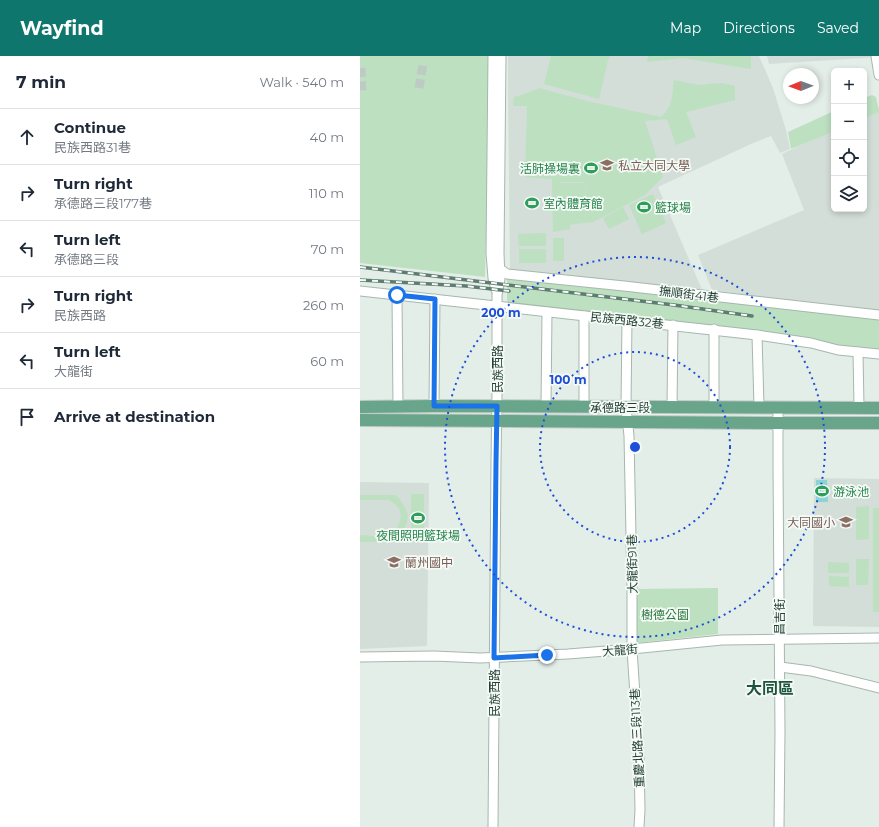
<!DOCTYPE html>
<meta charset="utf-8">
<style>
:root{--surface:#fff;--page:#f2f2f3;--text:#1f2937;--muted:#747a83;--line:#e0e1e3;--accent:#0f766e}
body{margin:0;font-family:Montserrat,"Noto Sans TC",sans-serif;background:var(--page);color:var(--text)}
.controls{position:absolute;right:12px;top:12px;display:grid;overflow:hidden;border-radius:6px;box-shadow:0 2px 6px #0003}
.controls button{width:36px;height:36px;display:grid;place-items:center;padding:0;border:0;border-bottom:1px solid var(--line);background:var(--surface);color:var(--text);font:20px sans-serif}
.compass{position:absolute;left:423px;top:12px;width:36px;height:36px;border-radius:50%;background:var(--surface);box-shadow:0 2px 6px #0003;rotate:269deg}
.stop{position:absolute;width:12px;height:12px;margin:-9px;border:3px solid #1a73e8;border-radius:50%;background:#fff}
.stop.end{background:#1a73e8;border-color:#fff;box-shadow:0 1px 4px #0008}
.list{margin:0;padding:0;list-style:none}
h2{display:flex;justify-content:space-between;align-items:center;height:52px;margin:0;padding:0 16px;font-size:17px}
h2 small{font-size:13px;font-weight:400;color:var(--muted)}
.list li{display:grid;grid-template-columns:26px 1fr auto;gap:12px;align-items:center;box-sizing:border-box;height:56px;padding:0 16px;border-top:1px solid var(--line)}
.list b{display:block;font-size:15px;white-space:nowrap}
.list p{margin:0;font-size:13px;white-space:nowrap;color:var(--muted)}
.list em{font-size:13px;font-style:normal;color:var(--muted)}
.icon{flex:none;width:22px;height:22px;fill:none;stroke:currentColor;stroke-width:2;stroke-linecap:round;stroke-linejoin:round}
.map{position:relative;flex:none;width:519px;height:771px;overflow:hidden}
header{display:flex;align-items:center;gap:24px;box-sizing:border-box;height:56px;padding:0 20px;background:var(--accent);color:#fff}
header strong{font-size:19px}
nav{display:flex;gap:22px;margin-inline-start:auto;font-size:14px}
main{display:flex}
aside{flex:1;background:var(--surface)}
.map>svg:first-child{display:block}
</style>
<header>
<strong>Wayfind</strong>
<nav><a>Map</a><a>Directions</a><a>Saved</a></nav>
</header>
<main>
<aside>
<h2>7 min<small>Walk · 540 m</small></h2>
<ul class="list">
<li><svg class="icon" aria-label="ahead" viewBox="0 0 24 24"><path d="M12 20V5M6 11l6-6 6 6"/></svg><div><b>Continue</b><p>民族西路31巷</p></div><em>40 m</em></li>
<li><svg class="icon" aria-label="right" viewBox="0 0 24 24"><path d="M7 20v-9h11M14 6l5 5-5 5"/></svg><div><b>Turn right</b><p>承德路三段177巷</p></div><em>110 m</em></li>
<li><svg class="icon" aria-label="left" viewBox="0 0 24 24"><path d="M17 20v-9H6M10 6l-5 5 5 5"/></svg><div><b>Turn left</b><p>承德路三段</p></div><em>70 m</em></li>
<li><svg class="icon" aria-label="right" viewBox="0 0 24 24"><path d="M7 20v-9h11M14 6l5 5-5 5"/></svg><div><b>Turn right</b><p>民族西路</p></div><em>260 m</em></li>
<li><svg class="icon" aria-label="left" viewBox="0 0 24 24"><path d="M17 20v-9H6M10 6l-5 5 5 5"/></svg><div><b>Turn left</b><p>大龍街</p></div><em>60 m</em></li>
<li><svg class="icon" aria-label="arrive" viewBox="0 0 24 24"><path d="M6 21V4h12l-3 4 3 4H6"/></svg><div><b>Arrive at destination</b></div></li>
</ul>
</aside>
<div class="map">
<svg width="519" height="771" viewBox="0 0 519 771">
<rect width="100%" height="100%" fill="#e4eee8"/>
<g fill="#d2ded7">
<path d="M148,0H399L413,32L426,74L430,93L420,97L411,80L391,88L298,131L343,236L150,213V211L148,35Z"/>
<path d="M407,0H519V1L409,8Z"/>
<path d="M519,51V256L503,255L352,234L338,199L444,154L422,98L474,73V153H504V58Z"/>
<path d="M454,422L519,423V571L453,570Z"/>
<path d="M0,426L69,427L67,590L0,593Z"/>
</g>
<g fill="#bde0c1" fill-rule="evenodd">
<path d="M0,0H130L125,221L0,207Z"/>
<path d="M191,0H250L248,4L239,43L184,28Z"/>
<path d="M288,0H391V13L323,2L287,6Z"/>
<path d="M314,24L339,29L361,27L375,30V44L326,56L336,81L316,89L307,63L285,65L303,121L285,139L233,166L214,168L210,169V173L193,176L192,123L165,121L167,50H153L154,41L165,38L179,32L227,45L301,61C313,50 312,39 314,24ZM201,126H225L226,148L225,152V127H200Z"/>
<path d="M512,39L516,41L519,56L504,62V42Z"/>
<path d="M474,55V75L431,93L428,76Z"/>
<path d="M293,138L306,167L282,178L269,149Z"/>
<path d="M263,151L269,163L249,173L243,162Z"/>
<path d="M186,177V190H159L158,178Z"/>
<rect x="193" y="182" width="11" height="23"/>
<rect x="159" y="193" width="27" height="14"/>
<path d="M147,221L519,263V295L479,292L449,283L326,266L147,249Z"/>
<rect x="51" y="438" width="13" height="48"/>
<path d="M0,439H35L39,442L46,453L48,459L47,466L41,480L47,481V486H0V479C8,479 18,481 25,480C36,477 43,466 40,455C38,450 34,447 29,444H0Z"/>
<path d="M509,450V483L496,484V451Z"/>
<rect x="513" y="452" width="6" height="104"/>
<path d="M496,503H509L508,529H496Z"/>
<path d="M468,506L489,507V517H468Z"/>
<path d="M469,520L489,521V531L469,530Z"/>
<path d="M358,532V578L276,587L275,533Z"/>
</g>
<path fill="#8bd4d4" d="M456,424H467L468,446H456Z"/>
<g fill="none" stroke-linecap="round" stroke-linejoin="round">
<g stroke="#bdcbc4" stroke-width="9" stroke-dasharray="9 4.5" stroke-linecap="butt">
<path d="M1,12L2,37"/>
<path d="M59,32L63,8"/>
</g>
<g stroke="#a6b7ae" stroke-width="11">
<g id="minor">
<path d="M133,0L131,197L133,222L136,234"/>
<path d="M516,0L519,19"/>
<path d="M140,213L147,218L264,230L519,259"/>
<path d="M0,235L397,279L451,287L478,294L519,298"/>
<path d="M37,239L38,351"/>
<path d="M267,264L266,351L269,380L272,531V593L279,702L280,754L279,771"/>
<path d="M397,279L399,351"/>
<path d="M498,296L499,351"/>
<path d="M74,350L75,243"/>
<path d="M186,351L187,256"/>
<path d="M224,351V260"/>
<path d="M312,351L313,269"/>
<path d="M354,351V273"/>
<path d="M418,351V412L420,676L419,771"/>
<path d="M0,601L74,600L120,602L144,601L208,598L272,593L362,584L519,582"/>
<path d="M420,611L451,615L519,632"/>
<path d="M133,771L136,406L137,337V239L140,223L139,197L141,0"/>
</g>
</g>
<g stroke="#c1cac6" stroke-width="14">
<g id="major">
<path d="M0,351L74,350L519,352"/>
<path d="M0,364L418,367H519"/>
</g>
</g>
<use href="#minor" stroke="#fff" stroke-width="9"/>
<use href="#major" stroke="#68a58b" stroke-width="12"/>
<g stroke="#5e7c6f" stroke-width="3.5">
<g id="rail">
<path d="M0,211L314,249L392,260"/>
<path d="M0,224L106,230L149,235"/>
</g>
</g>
<use href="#rail" stroke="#f5faf7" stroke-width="2" stroke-dasharray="6" stroke-linecap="butt"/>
</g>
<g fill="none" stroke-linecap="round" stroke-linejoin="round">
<path stroke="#1a73e8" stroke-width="5" d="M37,239L75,243L74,350H137L136,406L134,602L187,599"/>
</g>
<g fill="none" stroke="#1d4ed8" stroke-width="2" stroke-dasharray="2 4">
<circle cx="275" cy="391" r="95"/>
<circle cx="275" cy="391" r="190"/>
</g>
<defs>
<g id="university-bare" transform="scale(1.08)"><path d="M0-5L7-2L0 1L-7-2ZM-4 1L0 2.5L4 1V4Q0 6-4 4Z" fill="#8d6e63" stroke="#f5faf7" stroke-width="2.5" paint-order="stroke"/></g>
<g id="stadium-bare" transform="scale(1.08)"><path d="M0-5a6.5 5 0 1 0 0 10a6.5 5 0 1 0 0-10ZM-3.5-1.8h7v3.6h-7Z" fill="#2e9e5b" stroke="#f5faf7" stroke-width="2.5" paint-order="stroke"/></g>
<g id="school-bare" transform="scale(1.08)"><path d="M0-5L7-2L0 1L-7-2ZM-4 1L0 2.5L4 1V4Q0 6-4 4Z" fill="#8d6e63" stroke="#f5faf7" stroke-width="2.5" paint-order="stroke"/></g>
</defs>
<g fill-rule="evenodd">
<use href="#university-bare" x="247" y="109"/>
<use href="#stadium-bare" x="231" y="112"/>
<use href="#stadium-bare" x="172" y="147"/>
<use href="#stadium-bare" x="284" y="151"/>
<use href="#stadium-bare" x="462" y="435"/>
<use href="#stadium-bare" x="58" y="462"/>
<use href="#school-bare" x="486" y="466"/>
<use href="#school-bare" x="34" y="506"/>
</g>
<g text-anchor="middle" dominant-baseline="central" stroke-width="3.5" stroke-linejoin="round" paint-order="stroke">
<g font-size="12" fill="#785e54" stroke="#f5faf7" text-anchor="start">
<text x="258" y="109">私立大同大學</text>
<text x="475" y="466" text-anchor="end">大同國小</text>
<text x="45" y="506">蘭州國中</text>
</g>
<g font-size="12" fill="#27864d" stroke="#f5faf7" text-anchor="start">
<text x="220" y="112" text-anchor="end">活肺操場裏</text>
<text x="183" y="147">室內體育館</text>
<text x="295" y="151">籃球場</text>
<text x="473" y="435">游泳池</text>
<text x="58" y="479" text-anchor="middle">夜間照明籃球場</text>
</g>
<g font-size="12" fill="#234134" stroke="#f5faf7">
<text transform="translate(329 238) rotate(7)">撫順街41巷</text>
<text transform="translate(267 264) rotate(6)">民族西路32巷</text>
<text transform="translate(137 313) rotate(-90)">民族西路</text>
<text x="260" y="351">承德路三段</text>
<text transform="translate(272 508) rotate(-91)">大龍街91巷</text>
<text transform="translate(419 561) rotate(-90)">昌吉街</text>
<text transform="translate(260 594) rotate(-5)">大龍街</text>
<text transform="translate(134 637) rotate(-90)">民族西路</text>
<text transform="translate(277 682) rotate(-93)">重慶北路三段113巷</text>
</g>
<g font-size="12" fill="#2b793d" stroke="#f5faf7">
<text x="305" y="558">樹德公園</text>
</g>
<g font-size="16" font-weight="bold" fill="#1e543e" stroke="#f5faf7">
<text x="410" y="632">大同區</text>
</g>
</g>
<circle cx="275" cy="391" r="6" fill="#1d4ed8" stroke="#f5faf7" stroke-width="2"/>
<g font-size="12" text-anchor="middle" font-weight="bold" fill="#1d4ed8" stroke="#f5faf7" stroke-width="3.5" stroke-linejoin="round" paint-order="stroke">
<text x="141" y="261">200 m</text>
<text x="208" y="328">100 m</text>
</g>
</svg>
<div class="controls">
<button>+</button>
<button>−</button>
<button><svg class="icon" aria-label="locate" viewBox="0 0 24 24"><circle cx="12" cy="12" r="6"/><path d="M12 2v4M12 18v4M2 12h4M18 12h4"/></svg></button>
<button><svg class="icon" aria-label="layers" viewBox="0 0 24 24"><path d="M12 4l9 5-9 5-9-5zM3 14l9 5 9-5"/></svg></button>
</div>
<svg class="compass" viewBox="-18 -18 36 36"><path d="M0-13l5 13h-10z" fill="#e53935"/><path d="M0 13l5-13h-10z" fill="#747a83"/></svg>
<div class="stop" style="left:37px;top:239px"></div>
<div class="stop end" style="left:187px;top:599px"></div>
</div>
</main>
